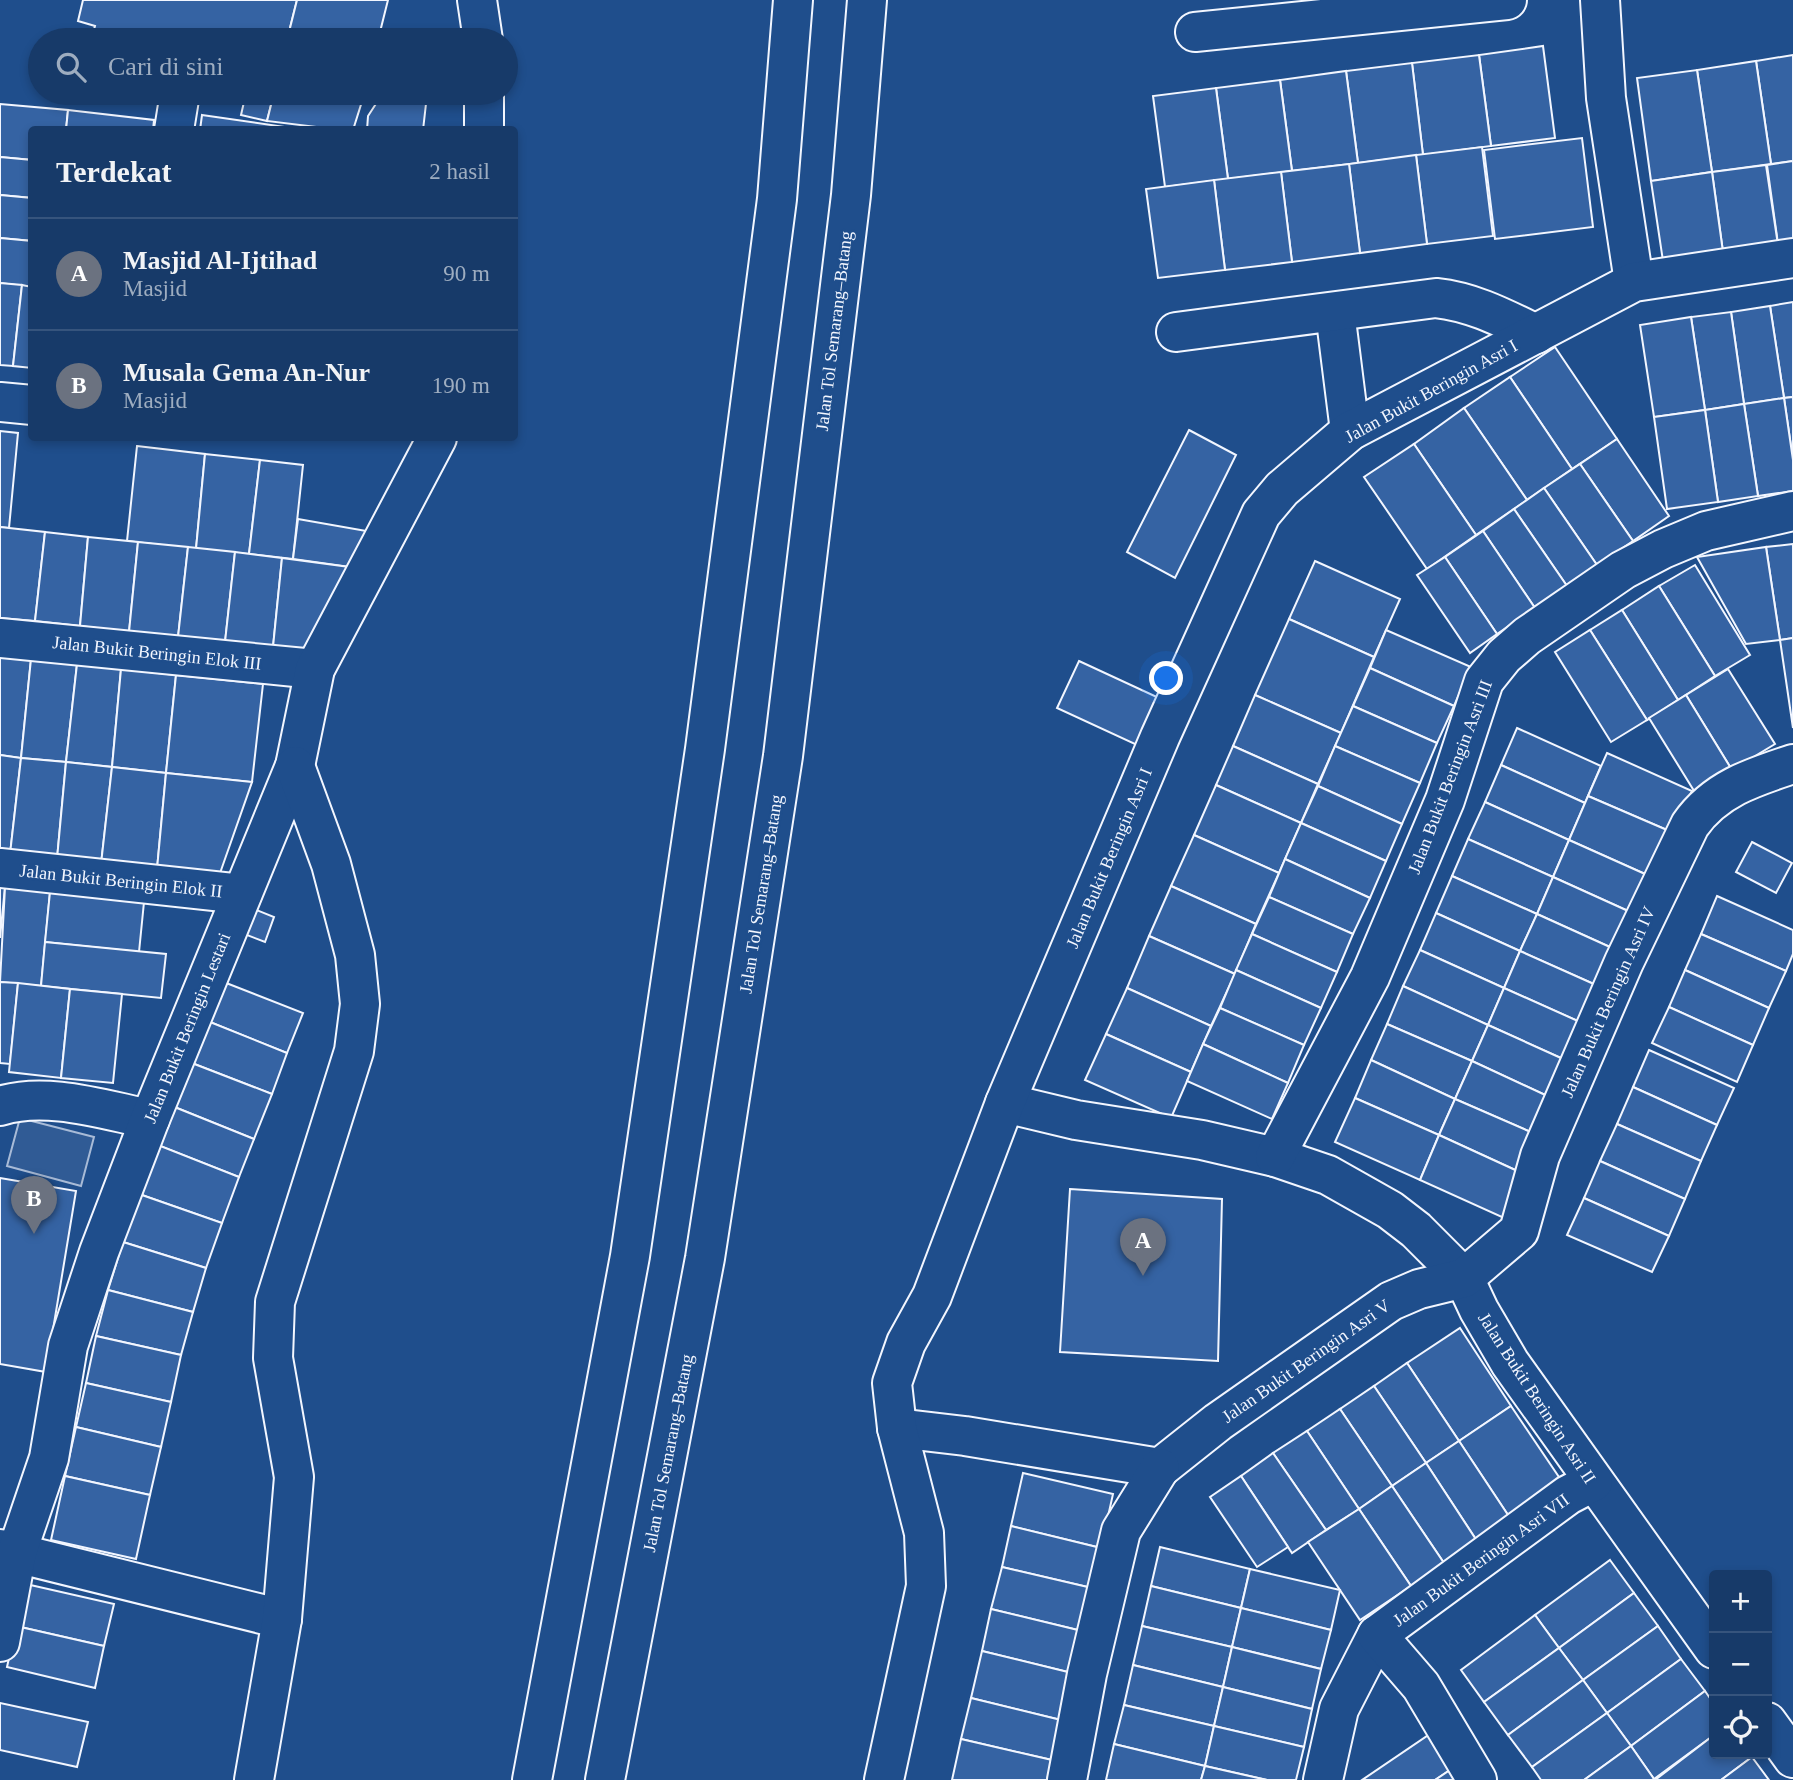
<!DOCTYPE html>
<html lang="id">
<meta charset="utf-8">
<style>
:root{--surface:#173a69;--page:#20416f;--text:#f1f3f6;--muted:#9eadc0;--line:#36547d;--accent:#90b9f0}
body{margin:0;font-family:"Times New Roman",serif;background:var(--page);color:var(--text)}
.controls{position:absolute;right:21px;bottom:21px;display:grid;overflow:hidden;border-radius:7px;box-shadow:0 4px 10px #0003}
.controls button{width:63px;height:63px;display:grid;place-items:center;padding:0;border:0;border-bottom:2px solid var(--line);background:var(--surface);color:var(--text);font:35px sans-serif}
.you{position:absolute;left:1167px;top:679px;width:24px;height:24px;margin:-18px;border:5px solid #fff;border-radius:50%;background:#1a73e8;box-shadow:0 0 0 10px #1a73e833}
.badge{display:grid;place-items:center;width:46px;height:46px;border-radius:50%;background:var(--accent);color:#fff;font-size:23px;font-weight:700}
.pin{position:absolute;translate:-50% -58px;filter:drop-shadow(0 2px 4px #0008)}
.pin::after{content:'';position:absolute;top:37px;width:24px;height:21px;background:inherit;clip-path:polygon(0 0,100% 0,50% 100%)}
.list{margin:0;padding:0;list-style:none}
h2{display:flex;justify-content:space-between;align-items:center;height:91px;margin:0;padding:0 28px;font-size:30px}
h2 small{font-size:23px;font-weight:400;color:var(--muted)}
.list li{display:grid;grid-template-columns:46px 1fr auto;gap:21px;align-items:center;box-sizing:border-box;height:112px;padding:0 28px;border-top:2px solid var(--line)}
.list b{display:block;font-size:26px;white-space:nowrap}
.list p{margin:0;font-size:23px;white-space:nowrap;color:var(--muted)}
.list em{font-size:23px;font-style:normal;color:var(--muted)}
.icon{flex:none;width:38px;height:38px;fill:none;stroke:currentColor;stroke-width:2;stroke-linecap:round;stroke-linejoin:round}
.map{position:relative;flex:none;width:1793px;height:1780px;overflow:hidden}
.search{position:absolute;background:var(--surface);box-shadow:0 4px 10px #0003;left:28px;top:28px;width:490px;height:77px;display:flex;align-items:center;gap:18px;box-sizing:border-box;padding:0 24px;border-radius:38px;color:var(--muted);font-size:26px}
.panel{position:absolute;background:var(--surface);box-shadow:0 4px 10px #0003;left:28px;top:126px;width:490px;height:315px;border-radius:7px}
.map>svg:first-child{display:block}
</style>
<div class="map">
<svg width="1793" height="1780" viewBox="0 0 1793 1780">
<rect width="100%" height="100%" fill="#1f4e8c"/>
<path fill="#305b95" stroke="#a8bbd7" stroke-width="2" d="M20,1118L94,1137L81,1186L7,1166Z"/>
<g fill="#3563a3" stroke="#f2f6ff" stroke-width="2">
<path d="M83,0H297L287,40H91L95,26L78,21Z"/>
<path d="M297,0H388L378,40H287Z"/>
<path d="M1543,46L1555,138L1491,146L1479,55Z"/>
<path d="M1479,55L1491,146L1423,155L1412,63Z"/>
<path d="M1793,55V161L1771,164L1756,61Z"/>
<path d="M1756,61L1771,164L1712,172L1697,70Z"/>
<path d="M1412,63L1423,155L1358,163L1346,71Z"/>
<path d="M1697,70L1712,172L1651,181L1637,78Z"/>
<path d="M1346,71L1358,163L1292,171L1280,80Z"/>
<path d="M1280,80L1292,171L1228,179L1216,88Z"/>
<path d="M1216,88L1228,179L1165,187L1153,96Z"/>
<path d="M246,93H274L267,121L241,115Z"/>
<path d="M274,93H355L364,95L353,130H341L267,121Z"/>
<path d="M383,93L427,95L423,130H367L368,116Z"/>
<path d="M0,104L68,110L66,130H32V160L0,157Z"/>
<path d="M68,110L154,120L153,130H66Z"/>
<path d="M202,115L305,130H200Z"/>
<path d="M1582,138L1593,227L1495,239L1484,150Z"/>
<path d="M1482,147L1493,236L1427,244L1416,155Z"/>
<path d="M1416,155L1427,244L1360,253L1349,164Z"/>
<path d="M0,157L32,160V198L0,195Z"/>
<path d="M1793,161V242L1778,244L1767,165Z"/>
<path d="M1349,164L1360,253L1292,262L1281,172Z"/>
<path d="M1766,165L1778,245L1723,252L1712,172Z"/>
<path d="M1281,172L1292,262L1225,270L1214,180Z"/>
<path d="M1712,172L1723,252L1663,261L1651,181Z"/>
<path d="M1214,180L1225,270L1158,278L1146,189Z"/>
<path d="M0,195L32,198V241L0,238Z"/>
<path d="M0,238L32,241V287L0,283Z"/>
<path d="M0,283L22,285L13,366L0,365Z"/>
<path d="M22,285L32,287V368L13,366Z"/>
<path d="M1793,302V397L1784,398L1770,306Z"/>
<path d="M1770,306L1784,398L1744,404L1731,312Z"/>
<path d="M1731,312L1744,404L1705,410L1691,317Z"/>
<path d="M1691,317L1705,410L1654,417L1640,325Z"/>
<path d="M1555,347L1617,439L1572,469L1510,377Z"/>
<path d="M1510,377L1572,469L1527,500L1464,408Z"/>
<path d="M1793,397V460L1784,398Z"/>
<path d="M1784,398L1793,460V491L1758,496L1744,404Z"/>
<path d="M1744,404L1758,496L1718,502L1705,410Z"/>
<path d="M1464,408L1527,500L1476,535L1414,444Z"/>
<path d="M1705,410L1718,502L1667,509L1654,417Z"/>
<path d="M1189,430L1236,455L1175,578L1127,552Z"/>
<path d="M0,431L18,433L9,528L0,527Z"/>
<path d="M1617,439L1669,516L1633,541L1580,464Z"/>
<path d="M1414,444L1476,535L1427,569L1364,477Z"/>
<path d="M137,446L205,454L196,549L127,541Z"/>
<path d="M205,454L260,460L249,554L196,549Z"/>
<path d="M260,460L303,465L293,559L249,554Z"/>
<path d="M1580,464L1633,541L1597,565L1544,488Z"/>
<path d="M1544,488L1597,565L1567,586L1514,509Z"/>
<path d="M1514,509L1567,586L1535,608L1483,531Z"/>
<path d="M298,519L372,532L357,568L293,559Z"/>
<path d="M0,527L45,532L35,621L0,618Z"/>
<path d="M1483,531L1535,608L1497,634L1445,557Z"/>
<path d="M45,532L88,537L80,626L35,621Z"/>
<path d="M88,537L138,542L129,632L80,626Z"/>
<path d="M138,542L188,547L178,637L129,632Z"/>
<path d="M1793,544V638L1780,640L1766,547Z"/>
<path d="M188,547L235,552L225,642L178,637Z"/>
<path d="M1766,547L1780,640L1746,644L1697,557Z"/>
<path d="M235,552L282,558L273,647L225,642Z"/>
<path d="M1445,557L1497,634L1470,653L1417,575Z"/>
<path d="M282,558L357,568L322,653L273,647Z"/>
<path d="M1315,561L1400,599L1374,657L1289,619Z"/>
<path d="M1695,565L1750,655L1715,676L1659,586Z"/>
<path d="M1659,586L1715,676L1678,700L1622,610Z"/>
<path d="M1622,610L1678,700L1647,720L1590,630Z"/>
<path d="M1289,619L1374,657L1341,733L1255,695Z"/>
<path d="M1386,630L1471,667L1454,706L1370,668Z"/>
<path d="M1590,630L1647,720L1611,742L1555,652Z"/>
<path d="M1793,638V728L1780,640Z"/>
<path d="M0,656L31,659L21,758L0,755Z"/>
<path d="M31,659L77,664L66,762L21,758Z"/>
<path d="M1079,661L1159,698L1137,745L1057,708Z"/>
<path d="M77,664L121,669L112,767L66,762Z"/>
<path d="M1370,668L1454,706L1437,743L1353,706Z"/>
<path d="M121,669L176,675L166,773L112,767Z"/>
<path d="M1728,669L1775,744L1732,770L1686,695Z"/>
<path d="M176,675L263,684L252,782L166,773Z"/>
<path d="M1255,695L1341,733L1318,784L1233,746Z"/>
<path d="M1686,695L1732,770L1696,794L1649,718Z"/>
<path d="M1353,706L1437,743L1420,783L1335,746Z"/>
<path d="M1517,728L1601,766L1585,803L1501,765Z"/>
<path d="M1233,746L1318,784L1301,823L1216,785Z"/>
<path d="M1335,746L1420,783L1402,824L1318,786Z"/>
<path d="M1607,753L1692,791L1674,833L1588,796Z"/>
<path d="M0,755L21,758L10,854L0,853Z"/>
<path d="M21,758L66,762L57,859L10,854Z"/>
<path d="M66,762L112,767L101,864L57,859Z"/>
<path d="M1501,765L1585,803L1569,840L1485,802Z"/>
<path d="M112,767L166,773L157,869L101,864Z"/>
<path d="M166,773L252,782L219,876L157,869Z"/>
<path d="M1216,785L1301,823L1279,873L1194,835Z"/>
<path d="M1318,786L1402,824L1386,861L1301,823Z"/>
<path d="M1588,796L1674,833L1654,878L1569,840Z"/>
<path d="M1485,802L1569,840L1553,877L1468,839Z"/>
<path d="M1301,823L1386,861L1370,898L1285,859Z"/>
<path d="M1194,835L1279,873L1256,924L1171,886Z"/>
<path d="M1468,839L1553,877L1537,914L1452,876Z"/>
<path d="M1569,840L1654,878L1637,915L1553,877Z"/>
<path d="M1752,842L1792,863L1776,893L1736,872Z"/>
<path d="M1285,859L1370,898L1353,934L1269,897Z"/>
<path d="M1452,876L1537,914L1520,951L1436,913Z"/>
<path d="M1553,877L1637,915L1621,952L1537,914Z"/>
<path d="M1171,886L1256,924L1235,974L1149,936Z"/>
<path d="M0,887H5L0,938Z"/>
<path d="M5,887L50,892L41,986L0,982Z"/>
<path d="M50,892L144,902L139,952L45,942Z"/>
<path d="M1717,896L1793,930V954L1786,971L1701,934Z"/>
<path d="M1269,897L1353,934L1337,972L1252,934Z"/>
<path d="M244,905L274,917L265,942L234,930Z"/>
<path d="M1436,913L1520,951L1504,988L1420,950Z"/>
<path d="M1537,914L1621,952L1605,989L1520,951Z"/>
<path d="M1252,934L1337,972L1321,1008L1236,970Z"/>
<path d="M1701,934L1786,971L1769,1008L1685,970Z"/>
<path d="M1149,936L1235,974L1211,1026L1127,988Z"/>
<path d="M45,942L166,954L161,998L41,986Z"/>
<path d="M1420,950L1504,988L1488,1025L1403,986Z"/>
<path d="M1520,951L1605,989L1589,1026L1504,988Z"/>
<path d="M1236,970L1321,1008L1304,1045L1220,1008Z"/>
<path d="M1685,970L1769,1008L1753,1045L1669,1007Z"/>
<path d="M216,979L303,1013L287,1053L200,1018Z"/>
<path d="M0,982L18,983L10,1064L0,1063Z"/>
<path d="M18,983L70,989L61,1078L9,1072Z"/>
<path d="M1403,986L1488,1025L1472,1061L1387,1024Z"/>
<path d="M1127,988L1211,1026L1191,1072L1106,1034Z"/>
<path d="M1504,988L1589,1026L1572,1063L1488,1025Z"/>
<path d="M70,989L122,994L113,1083L61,1078Z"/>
<path d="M1669,1007L1753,1045L1737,1082L1652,1043Z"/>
<path d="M1220,1008L1304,1045L1288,1083L1203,1044Z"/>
<path d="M200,1018L287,1053L272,1094L184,1060Z"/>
<path d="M1387,1024L1472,1061L1455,1099L1371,1060Z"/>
<path d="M1488,1025L1572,1063L1556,1100L1472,1061Z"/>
<path d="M1106,1034L1191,1072L1171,1118L1085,1080Z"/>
<path d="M1203,1044L1288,1083L1272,1119L1187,1081Z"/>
<path d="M1649,1050L1734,1088L1717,1125L1633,1087Z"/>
<path d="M184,1060L272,1094L254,1139L167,1104Z"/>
<path d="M1371,1060L1455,1099L1439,1135L1355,1098Z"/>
<path d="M1472,1061L1556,1100L1540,1136L1455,1099Z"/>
<path d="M1633,1087L1717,1125L1701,1161L1617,1124Z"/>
<path d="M1355,1098L1439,1135L1420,1180L1335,1142Z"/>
<path d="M1455,1099L1540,1136L1524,1174L1439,1135Z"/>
<path d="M167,1104L254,1139L239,1177L152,1143Z"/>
<path d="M1617,1124L1701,1161L1685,1199L1600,1161Z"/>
<path d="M1439,1135L1524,1174L1504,1218L1420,1180Z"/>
<path d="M158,1145L239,1177L222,1223L139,1194Z"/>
<path d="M1600,1161L1685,1199L1669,1236L1584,1198Z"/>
<path d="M0,1178L76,1191L46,1372L0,1364Z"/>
<path d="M1070,1189L1222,1199L1218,1361L1060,1352Z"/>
<path d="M139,1194L222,1223L206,1268L123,1242Z"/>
<path d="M1584,1198L1669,1236L1652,1272L1567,1235Z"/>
<path d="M123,1242L206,1268L193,1312L108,1290Z"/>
<path d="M108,1290L193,1312L181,1355L96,1336Z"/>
<path d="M1460,1328L1511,1406L1459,1441L1407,1363Z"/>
<path d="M96,1336L181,1355L171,1402L86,1383Z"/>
<path d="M1407,1363L1459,1441L1426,1463L1374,1386Z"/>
<path d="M86,1383L171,1402L161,1447L76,1427Z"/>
<path d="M1374,1386L1426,1463L1392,1486L1340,1409Z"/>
<path d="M1511,1406L1563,1483L1510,1518L1459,1441Z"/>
<path d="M1340,1409L1392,1486L1359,1509L1307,1431Z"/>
<path d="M76,1427L161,1447L150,1495L65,1476Z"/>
<path d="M1307,1431L1359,1509L1326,1530L1273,1453Z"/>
<path d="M1459,1441L1510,1518L1477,1541L1426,1463Z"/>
<path d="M1273,1453L1326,1530L1292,1553L1241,1476Z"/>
<path d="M1426,1463L1477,1541L1444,1563L1392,1486Z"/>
<path d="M1023,1473L1113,1494L1101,1548L1011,1526Z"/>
<path d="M65,1476L150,1495L136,1559L51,1540Z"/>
<path d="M1241,1476L1288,1547L1257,1567L1210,1497Z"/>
<path d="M1392,1486L1444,1563L1411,1586L1359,1509Z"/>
<path d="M1359,1509L1411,1586L1360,1620L1308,1542Z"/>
<path d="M1011,1526L1101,1548L1092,1588L1002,1567Z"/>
<path d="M1160,1547L1250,1569L1241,1608L1151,1586Z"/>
<path d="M1610,1560L1634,1593L1559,1648L1535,1615Z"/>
<path d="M1002,1567L1092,1588L1082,1631L991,1609Z"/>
<path d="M1250,1569L1340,1590L1331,1630L1241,1608Z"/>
<path d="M26,1584L114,1604L104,1646L16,1626Z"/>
<path d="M1151,1586L1241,1608L1232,1647L1142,1626Z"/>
<path d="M1634,1593L1658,1626L1583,1680L1559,1648Z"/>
<path d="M1241,1608L1331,1630L1321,1669L1232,1647Z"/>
<path d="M991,1609L1082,1631L1072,1673L982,1651Z"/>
<path d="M1535,1615L1559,1648L1484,1702L1461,1670Z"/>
<path d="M16,1626L104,1646L95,1688L7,1667Z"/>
<path d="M1142,1626L1232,1647L1223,1687L1133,1665Z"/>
<path d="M1658,1626L1681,1659L1607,1713L1583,1680Z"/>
<path d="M1232,1647L1321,1669L1312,1709L1223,1687Z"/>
<path d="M1559,1648L1583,1680L1508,1735L1484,1702Z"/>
<path d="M982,1651L1072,1673L1061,1720L971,1698Z"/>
<path d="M1681,1659L1705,1691L1631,1746L1607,1713Z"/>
<path d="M1133,1665L1223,1687L1214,1726L1124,1705Z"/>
<path d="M1583,1680L1607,1713L1532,1767L1508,1735Z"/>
<path d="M1223,1687L1312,1709L1304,1747L1214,1726Z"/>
<path d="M1705,1691L1714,1704V1735L1654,1779L1631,1746Z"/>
<path d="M971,1698L1061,1720L1052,1760L961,1739Z"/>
<path d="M0,1703L88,1722L77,1767L0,1750Z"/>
<path d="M1124,1705L1214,1726L1205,1766L1114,1744Z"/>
<path d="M1607,1713L1631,1746L1584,1780H1541L1532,1767Z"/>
<path d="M1214,1726L1304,1747L1296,1780H1267L1205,1766Z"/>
<path d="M1430,1734L1453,1768L1435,1780H1362Z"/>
<path d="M1714,1735V1754H1750L1752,1757L1721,1780H1655Z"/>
<path d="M961,1739L1052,1760L1047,1780H952Z"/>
<path d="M1114,1744L1205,1766L1201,1780H1106Z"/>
<path d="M1631,1746L1654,1779L1652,1780H1584Z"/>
<path d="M1752,1757L1769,1780H1721Z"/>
<path d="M1205,1766L1267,1780H1201Z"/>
<path d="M1453,1768L1461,1780H1435Z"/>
</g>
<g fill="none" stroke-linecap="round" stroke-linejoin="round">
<g stroke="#f2f6ff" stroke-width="42">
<g id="minor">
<path d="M477,0L483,40"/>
<path d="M1600,0L1606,98L1634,282"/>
<path d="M1195,32L1507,0"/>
<path d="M484,93V130"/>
<path d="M174,130L180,93"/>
<path d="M1335,312L1350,431"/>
<path d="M1176,332L1436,298C1473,302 1503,318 1536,334"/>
<path d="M0,402L32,405"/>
<path d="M0,638L315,669"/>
<path d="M0,868L242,894"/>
<path d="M1005,1103L1076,1120L1202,1140L1275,1157L1328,1175L1390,1210L1416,1230L1464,1278L1479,1310L1510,1363L1714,1649"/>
<path d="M0,1106C46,1091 104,1110 150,1119"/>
<path d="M1275,1157L1370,977L1445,800L1484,681L1504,656L1527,636L1623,570L1663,549L1706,531L1793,511"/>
<path d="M897,1428L965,1436L1160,1468L1218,1422L1391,1301L1419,1289L1464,1278L1519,1231L1540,1156L1624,962L1690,825C1715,789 1753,777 1793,764"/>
<path d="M0,1549L282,1619"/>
<path d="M0,1642L17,1552L49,1458L68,1346L99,1252L150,1119L295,766L315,669L437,438"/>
<path d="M1767,1722L1793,1758"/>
<path d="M254,1780L282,1619L294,1477L273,1358L275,1302L354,1051L360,1004L355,955L331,864L295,766"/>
<path d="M884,1780L926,1586L924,1533L897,1428L892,1383L906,1343L932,1296L1005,1103L1160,737L1261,514L1282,489L1350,431L1634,282L1793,258"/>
<path d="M1067,1780L1087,1674L1121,1531L1160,1468"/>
<path d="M1323,1780L1339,1709L1377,1635"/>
<path d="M1477,1780L1421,1686L1377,1635L1568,1495L1593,1482"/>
</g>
</g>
<g stroke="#f2f6ff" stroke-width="42">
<g id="motorway">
<path d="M532,1780L630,1256L705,749L777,199L793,0"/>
<path d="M605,1780L705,1258L783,756L851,195L867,0"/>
</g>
</g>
<use href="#minor" stroke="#1f4e8c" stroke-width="38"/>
<use href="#motorway" stroke="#1f4e8c" stroke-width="38"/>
</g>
<g text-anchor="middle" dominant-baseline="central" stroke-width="5" stroke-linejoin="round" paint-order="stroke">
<g font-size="18" fill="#f2f6ff" stroke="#1f4e8c">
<text transform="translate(834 331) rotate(-83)">Jalan Tol Semarang–Batang</text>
<text transform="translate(1431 391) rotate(-29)">Jalan Bukit Beringin Asri I</text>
<text transform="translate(157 653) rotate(6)">Jalan Bukit Beringin Elok III</text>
<text transform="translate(1450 777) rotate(-69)">Jalan Bukit Beringin Asri III</text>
<text transform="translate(1109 858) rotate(-67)">Jalan Bukit Beringin Asri I</text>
<text transform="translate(121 881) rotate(6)">Jalan Bukit Beringin Elok II</text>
<text transform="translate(761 894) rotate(-81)">Jalan Tol Semarang–Batang</text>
<text transform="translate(1608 1002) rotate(-66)">Jalan Bukit Beringin Asri IV</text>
<text transform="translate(187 1028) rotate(-68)">Jalan Bukit Beringin Lestari</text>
<text transform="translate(1306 1361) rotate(-35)">Jalan Bukit Beringin Asri V</text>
<text transform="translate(1537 1398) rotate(57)">Jalan Bukit Beringin Asri II</text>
<text transform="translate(668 1453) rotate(-79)">Jalan Tol Semarang–Batang</text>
<text transform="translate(1481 1560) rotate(-36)">Jalan Bukit Beringin Asri VII</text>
</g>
</g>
</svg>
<div class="controls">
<button>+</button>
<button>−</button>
<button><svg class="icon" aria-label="locate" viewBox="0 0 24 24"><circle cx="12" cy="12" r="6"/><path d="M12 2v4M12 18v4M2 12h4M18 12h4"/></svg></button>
</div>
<div class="you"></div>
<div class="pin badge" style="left:1143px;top:1276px;background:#6b7280">A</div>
<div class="pin badge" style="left:34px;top:1234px;background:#6b7280">B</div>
<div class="search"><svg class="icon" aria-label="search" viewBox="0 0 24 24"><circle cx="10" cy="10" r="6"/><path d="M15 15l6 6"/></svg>Cari di sini</div>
<section class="panel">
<h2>Terdekat<small>2 hasil</small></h2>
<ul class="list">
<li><span class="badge" style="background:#6b7280">A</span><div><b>Masjid Al-Ijtihad</b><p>Masjid</p></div><em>90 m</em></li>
<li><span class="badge" style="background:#6b7280">B</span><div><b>Musala Gema An-Nur</b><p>Masjid</p></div><em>190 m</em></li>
</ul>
</section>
</div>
